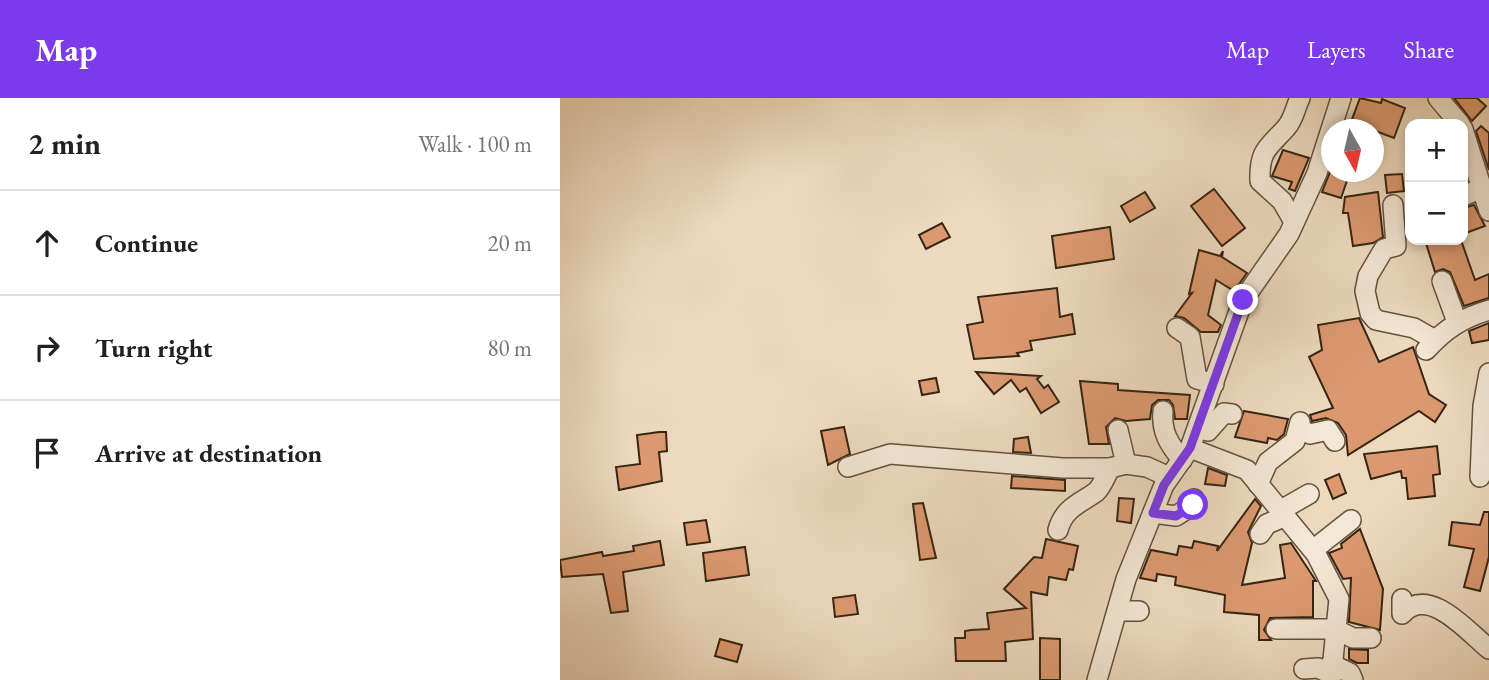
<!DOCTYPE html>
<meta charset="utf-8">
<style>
:root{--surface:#fff;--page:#f6f6f6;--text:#202124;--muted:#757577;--line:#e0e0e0;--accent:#7c3aed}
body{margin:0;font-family:"EB Garamond",serif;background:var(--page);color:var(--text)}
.controls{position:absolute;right:21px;top:21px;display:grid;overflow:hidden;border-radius:14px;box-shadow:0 4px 10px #0003}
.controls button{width:63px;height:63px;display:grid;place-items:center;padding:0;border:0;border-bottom:2px solid var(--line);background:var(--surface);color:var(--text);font:35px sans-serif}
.compass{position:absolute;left:761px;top:21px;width:63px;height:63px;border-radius:50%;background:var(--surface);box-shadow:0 4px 10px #0003;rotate:172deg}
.stop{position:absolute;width:21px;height:21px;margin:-16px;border:5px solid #7c3aed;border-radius:50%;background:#fff}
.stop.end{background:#7c3aed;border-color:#fff;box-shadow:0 2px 7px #0008}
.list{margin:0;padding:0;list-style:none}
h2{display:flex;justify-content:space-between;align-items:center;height:91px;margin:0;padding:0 28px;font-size:30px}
h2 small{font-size:23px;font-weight:400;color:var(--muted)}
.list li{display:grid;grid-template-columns:46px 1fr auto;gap:21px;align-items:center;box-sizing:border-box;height:105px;padding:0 28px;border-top:2px solid var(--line)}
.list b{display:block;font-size:26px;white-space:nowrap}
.list em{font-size:23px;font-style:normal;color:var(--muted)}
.icon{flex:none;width:38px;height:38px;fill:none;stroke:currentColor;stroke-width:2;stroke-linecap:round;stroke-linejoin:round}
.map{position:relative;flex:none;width:929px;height:582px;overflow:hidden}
header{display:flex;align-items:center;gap:42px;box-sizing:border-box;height:98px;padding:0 35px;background:var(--accent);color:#fff}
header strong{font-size:33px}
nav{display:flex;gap:38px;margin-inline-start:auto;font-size:24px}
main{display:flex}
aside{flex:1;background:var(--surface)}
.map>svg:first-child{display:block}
</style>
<header>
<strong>Map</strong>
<nav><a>Map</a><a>Layers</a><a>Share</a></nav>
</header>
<main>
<aside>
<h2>2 min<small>Walk · 100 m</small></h2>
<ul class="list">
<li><svg class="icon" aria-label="ahead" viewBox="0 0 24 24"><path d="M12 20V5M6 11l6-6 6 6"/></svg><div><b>Continue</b></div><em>20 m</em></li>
<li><svg class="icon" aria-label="right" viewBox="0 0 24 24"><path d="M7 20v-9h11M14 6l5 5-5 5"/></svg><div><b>Turn right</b></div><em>80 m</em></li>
<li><svg class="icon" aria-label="arrive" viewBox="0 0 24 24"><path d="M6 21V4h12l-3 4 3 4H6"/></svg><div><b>Arrive at destination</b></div></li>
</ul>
</aside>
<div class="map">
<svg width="929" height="582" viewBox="0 0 929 582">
<rect width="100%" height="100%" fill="#eddabe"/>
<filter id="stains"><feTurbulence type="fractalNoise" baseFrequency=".00286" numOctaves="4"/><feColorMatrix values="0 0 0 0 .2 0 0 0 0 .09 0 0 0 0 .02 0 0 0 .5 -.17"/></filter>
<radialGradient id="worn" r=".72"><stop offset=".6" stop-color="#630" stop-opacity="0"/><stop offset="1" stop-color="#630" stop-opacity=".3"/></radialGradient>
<g fill="#dc996f" stroke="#362414" stroke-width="2">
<path d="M800,0L821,5L822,1L845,10L834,40L791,24Z"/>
<path d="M894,0H917L926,8L912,23Z"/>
<path d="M921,28L929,35V72L916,33Z"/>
<path d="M723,52L749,60L735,93L729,91L732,84L712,78Z"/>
<path d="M770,74H790L781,100L762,94Z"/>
<path d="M842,76L844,93L827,95L825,77Z"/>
<path d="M654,91L685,130L662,148L631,108Z"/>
<path d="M585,94L595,110L570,124L561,108Z"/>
<path d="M818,94L823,139L813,145L793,148L788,115H783L785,99Z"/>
<path d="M914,107L925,128L903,136V110Z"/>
<path d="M382,125L390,139L366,151L359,137Z"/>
<path d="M550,129L554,161L496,170L492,138Z"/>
<path d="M865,142H901L915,182L929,176V200L904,208L890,174L883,171L875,174Z"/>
<path d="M639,152L660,158L663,153L662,159L687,175L674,193L656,182L648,217L661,227L658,234H641L624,220L615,218L632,195L629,196Z"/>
<path d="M497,190L500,219L512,216L515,236L470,243L472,252L457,255L459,258L414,261L407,227L423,224L418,199Z"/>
<path d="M799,220L819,264L853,249L869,296L886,307L875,324L859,313L788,357L786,337L778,325L766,320L752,323L750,317L773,310L749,259L762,252L758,227Z"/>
<path d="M929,225V242L912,245L909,233Z"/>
<path d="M416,274L481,278L477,281L484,290L488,287L499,304L481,315L466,290L460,294L451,282L434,296Z"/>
<path d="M376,280L379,294L362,297L359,283Z"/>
<path d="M520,283L558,286V292L630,297L627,321H615L613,307L609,302H598L592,307L590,321L566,323L555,320L546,329L549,346H529Z"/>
<path d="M684,313L728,321L724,336L717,342L708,340L707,345L675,339Z"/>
<path d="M284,329L290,356L268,367L261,333Z"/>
<path d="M99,334H106L107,353L99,354L102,383L59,392L56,369L80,366L77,337Z"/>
<path d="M468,339L471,355L453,354L454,341Z"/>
<path d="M877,348L880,376L873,377L875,398L848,401L846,380H842L841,373L811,381L804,356Z"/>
<path d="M648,370L667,377L665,388L645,386Z"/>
<path d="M779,376L786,395L773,401L765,382Z"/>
<path d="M452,378L505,382V393L451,390Z"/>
<path d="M559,400L574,401L571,425L557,423Z"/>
<path d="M695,401L701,408L688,434L692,445L682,487L725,480L720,447L731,445L756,483H753V519L710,520L704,532L711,542H699V517L664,514L665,497L615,487L616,479L597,476L596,483L580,480L591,452L617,457L619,448L632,450L634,443L658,448L657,453Z"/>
<path d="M363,405L376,460L360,462L353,406Z"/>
<path d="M924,414H929V459L920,493L904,489L914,451L889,447L892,424L920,427Z"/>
<path d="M146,422L150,444L127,447L124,425Z"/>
<path d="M800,431L823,491L820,532L789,524L791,480L783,481L769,455L782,450L781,446Z"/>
<path d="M486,441L518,448L513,472L509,471L506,482L489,479L487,497L471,494L473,541L445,544L446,563H396L395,540H405V533L411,532L429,531L427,515L466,510L444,491L474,459L482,460Z"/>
<path d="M100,443L104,467L63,474L68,513L51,515L43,476L2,479L0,462L42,454L43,458L74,453L73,448Z"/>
<path d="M185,449L189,477L146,483L143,455Z"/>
<path d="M295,497L298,516L275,519L273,500Z"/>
<path d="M480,540L500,541V582H480Z"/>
<path d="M160,541L182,547L177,564L155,558Z"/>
<path d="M789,551L808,552V565H797L789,561Z"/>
</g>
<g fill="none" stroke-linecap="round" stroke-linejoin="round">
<g stroke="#64523e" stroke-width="22">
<g id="street">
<path d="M878,0L900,26"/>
<path d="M903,31L929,113"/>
<path d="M903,98L920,91"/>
<path d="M833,107L836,148L824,151L808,178L805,193L810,215L816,222L854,230L875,242"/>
<path d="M734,124L722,103L700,83C699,52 708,50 726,30C734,21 735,10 740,0"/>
<path d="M882,183L897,224"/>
<path d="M617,230L630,239L637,281L654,286"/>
<path d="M866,252C885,231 902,220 929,212"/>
<path d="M603,313C601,334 609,346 622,362"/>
<path d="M739,330L750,336L768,332L775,343"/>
<path d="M638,331L648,333L664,315L672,316"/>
<path d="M558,332L566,366L587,369L609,379"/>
<path d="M630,350L687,372L756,456L779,501L771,582"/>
<path d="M288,369L330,356L503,370H550L566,366"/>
<path d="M920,379L923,308L929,275"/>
<path d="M698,386L708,364L735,343L740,324"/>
<path d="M721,412L749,396"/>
<path d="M593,415L616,418L633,407L634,401"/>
<path d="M498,432C504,410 519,406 536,394C542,389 546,377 550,370"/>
<path d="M700,436L707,426L726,418"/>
<path d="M753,452L791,422"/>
<path d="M842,501V516C869,487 906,532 929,551"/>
<path d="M557,513H579"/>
<path d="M716,531H775L793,540H811"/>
<path d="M771,566L790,575L793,582"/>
<path d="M744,571L758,570L771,576"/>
<path d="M537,582L566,481L604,387L630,350L683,202L729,136L757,75L781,0"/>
</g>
</g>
<use href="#street" stroke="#f3e7d5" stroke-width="19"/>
</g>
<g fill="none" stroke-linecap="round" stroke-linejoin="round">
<path stroke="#7c3aed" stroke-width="9" d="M633,407L616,418L593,415L604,387L630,350L683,202"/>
</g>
<rect width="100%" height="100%" filter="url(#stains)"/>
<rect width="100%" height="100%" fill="url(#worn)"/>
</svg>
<div class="controls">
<button>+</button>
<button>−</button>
</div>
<svg class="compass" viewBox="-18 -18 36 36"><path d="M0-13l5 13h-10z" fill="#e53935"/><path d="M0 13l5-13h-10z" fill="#757577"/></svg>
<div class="stop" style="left:633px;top:407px"></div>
<div class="stop end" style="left:683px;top:202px"></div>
</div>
</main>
